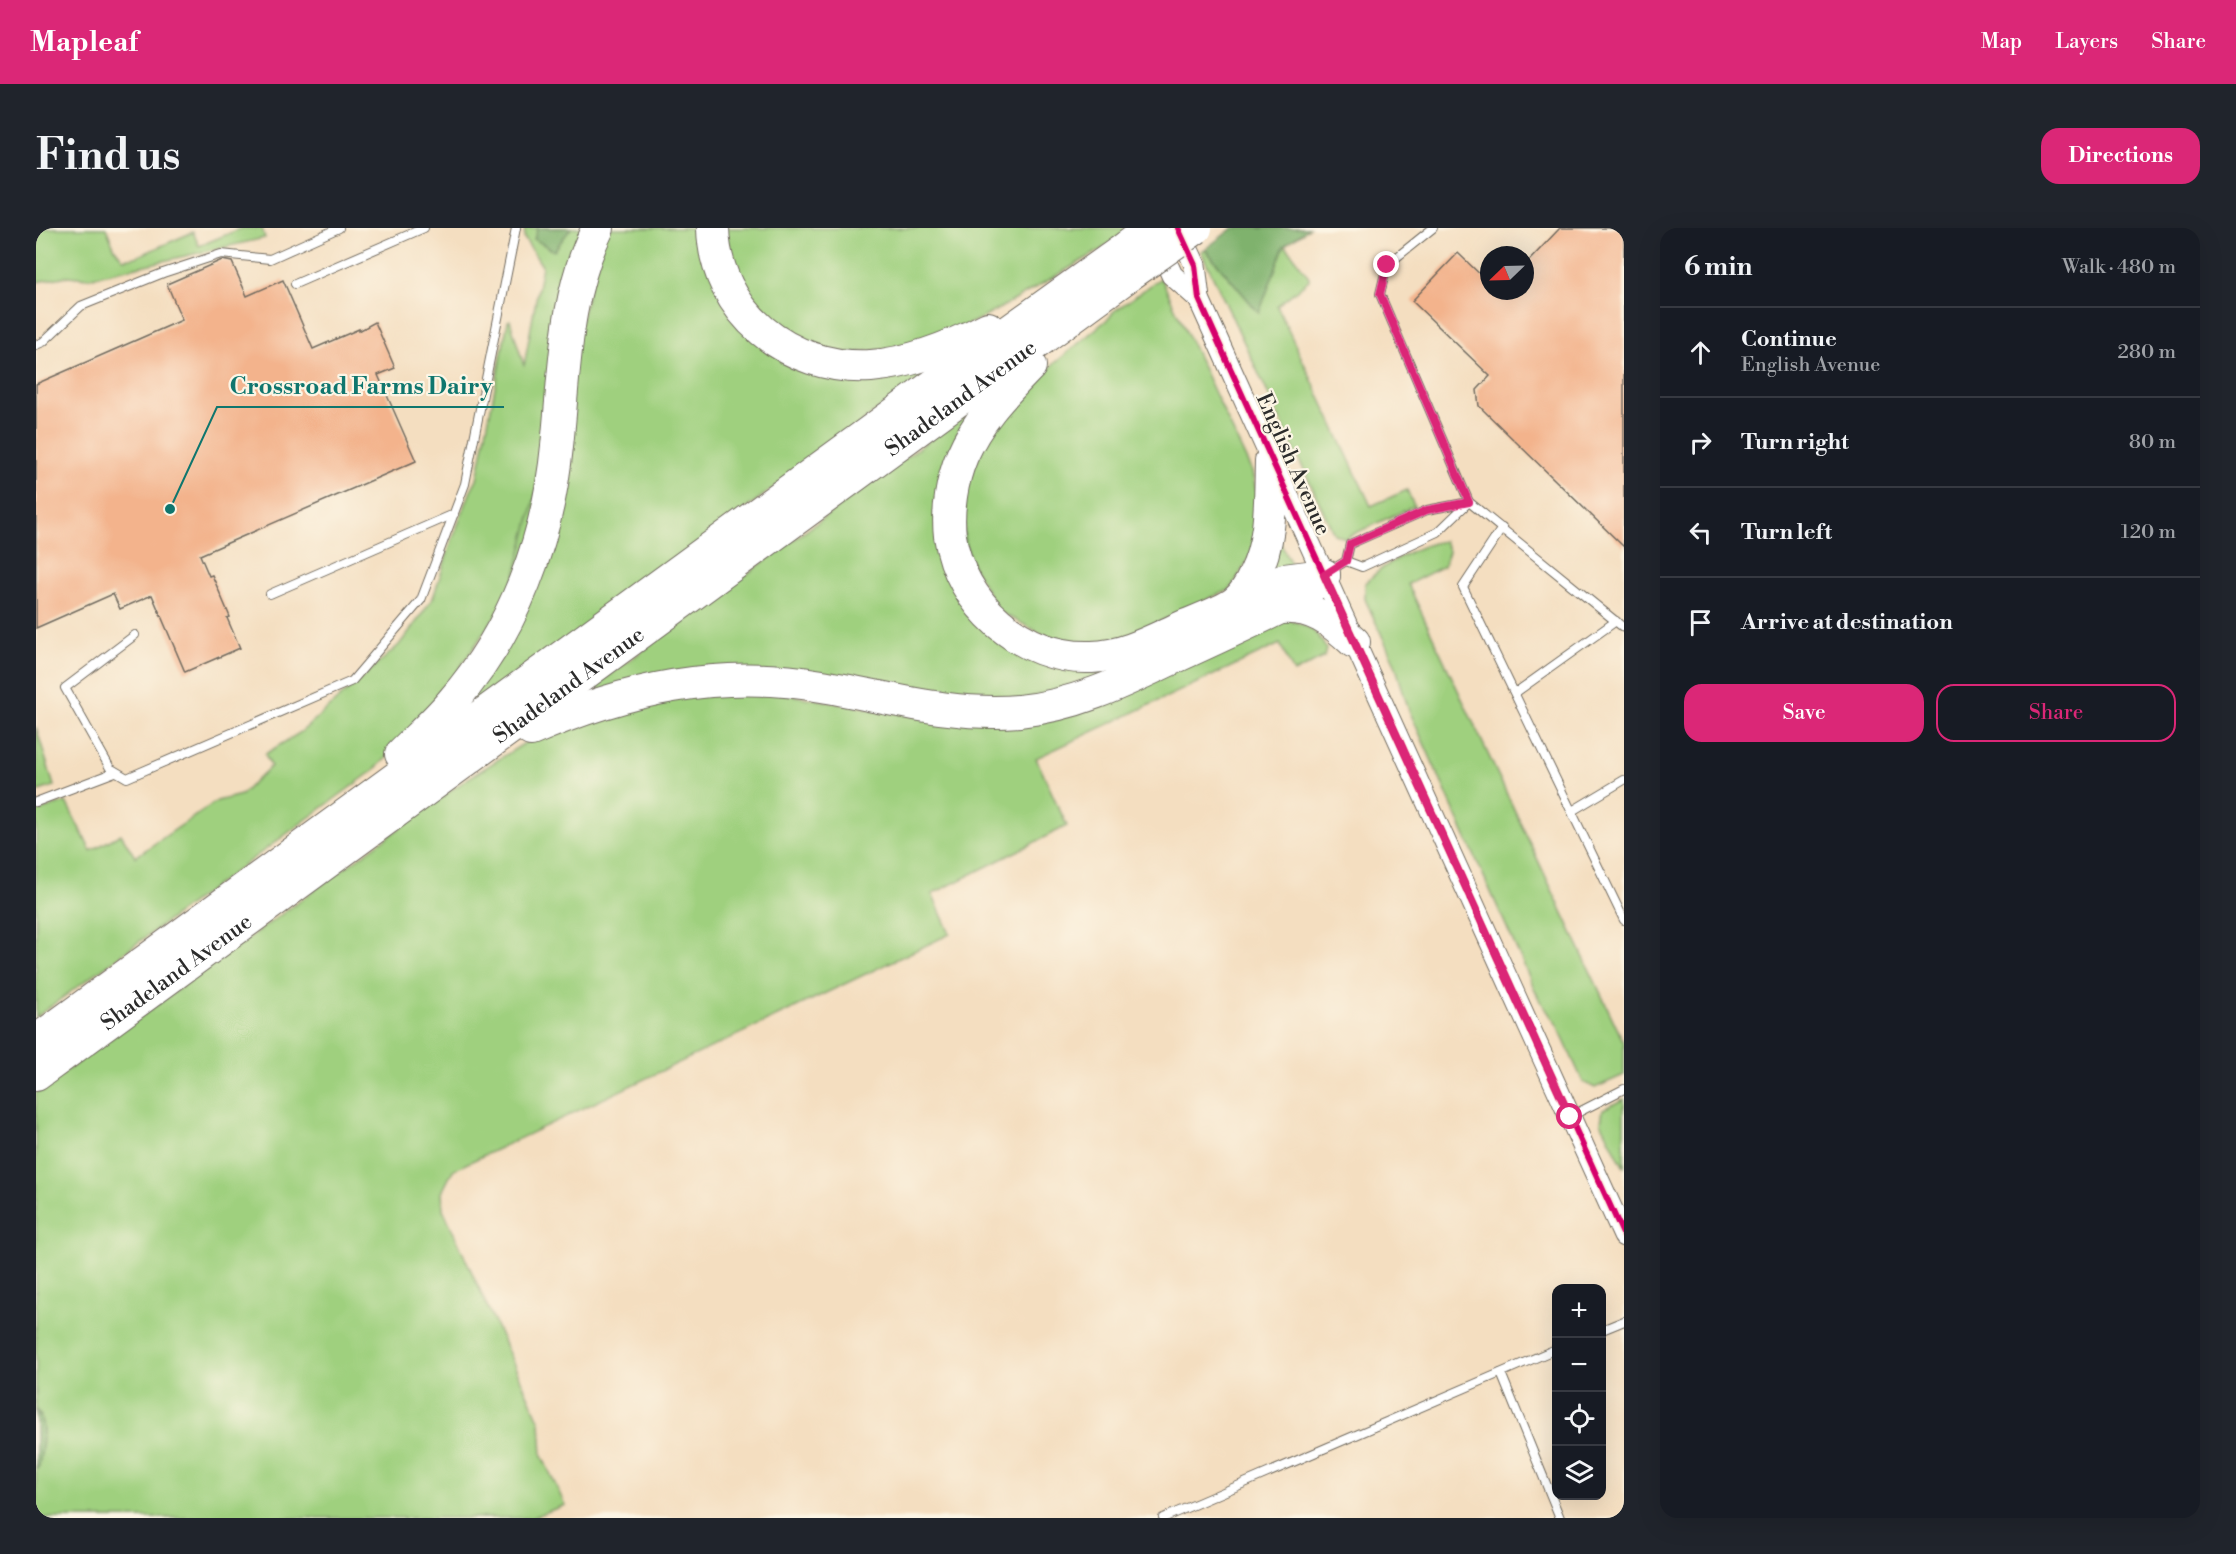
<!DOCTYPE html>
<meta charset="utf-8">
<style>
:root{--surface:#171b24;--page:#20242c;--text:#f1f3f6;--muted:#9ea1a6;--line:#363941;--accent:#db2777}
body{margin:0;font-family:"Libre Bodoni",serif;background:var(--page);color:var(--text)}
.controls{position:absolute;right:18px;bottom:18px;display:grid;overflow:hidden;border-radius:12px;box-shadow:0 6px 24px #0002}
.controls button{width:54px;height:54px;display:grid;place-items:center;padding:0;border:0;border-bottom:2px solid var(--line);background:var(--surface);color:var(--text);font:30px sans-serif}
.compass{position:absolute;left:1444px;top:18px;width:54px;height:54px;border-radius:50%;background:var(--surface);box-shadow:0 6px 24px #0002;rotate:247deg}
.stop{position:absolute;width:18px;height:18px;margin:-14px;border:4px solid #db2777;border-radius:50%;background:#fff}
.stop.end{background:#db2777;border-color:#fff;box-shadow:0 2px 6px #0008}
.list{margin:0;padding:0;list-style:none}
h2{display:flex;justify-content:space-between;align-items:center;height:78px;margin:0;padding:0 24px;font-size:26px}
h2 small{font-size:20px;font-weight:400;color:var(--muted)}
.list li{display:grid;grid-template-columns:39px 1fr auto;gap:18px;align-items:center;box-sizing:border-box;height:90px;padding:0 24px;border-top:2px solid var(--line)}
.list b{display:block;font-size:22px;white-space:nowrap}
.list p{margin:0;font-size:20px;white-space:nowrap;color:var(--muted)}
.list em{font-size:20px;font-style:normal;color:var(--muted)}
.actions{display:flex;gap:12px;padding:18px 24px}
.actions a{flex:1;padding:14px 0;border:2px solid var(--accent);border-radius:18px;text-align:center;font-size:21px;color:var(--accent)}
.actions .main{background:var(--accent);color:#fff}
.icon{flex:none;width:33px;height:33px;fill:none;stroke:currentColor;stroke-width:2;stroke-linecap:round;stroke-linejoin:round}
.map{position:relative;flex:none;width:1588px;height:1290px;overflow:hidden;border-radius:18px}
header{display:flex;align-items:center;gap:36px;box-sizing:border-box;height:84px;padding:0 30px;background:var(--accent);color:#fff}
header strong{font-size:28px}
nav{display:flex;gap:33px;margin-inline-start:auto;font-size:21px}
.intro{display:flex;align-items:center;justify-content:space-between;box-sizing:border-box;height:144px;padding:0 36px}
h1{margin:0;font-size:42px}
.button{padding:15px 27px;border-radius:18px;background:var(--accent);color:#fff;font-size:21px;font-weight:700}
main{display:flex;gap:36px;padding:0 36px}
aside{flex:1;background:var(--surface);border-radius:18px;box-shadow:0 6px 24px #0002}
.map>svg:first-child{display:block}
</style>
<header>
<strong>Mapleaf</strong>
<nav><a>Map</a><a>Layers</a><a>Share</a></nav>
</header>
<div class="intro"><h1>Find us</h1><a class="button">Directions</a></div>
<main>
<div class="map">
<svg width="1588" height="1290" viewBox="0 0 1588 1290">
<rect width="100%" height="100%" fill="#fcf5e5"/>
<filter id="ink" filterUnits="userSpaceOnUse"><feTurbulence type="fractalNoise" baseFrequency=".0167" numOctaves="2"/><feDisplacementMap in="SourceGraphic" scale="12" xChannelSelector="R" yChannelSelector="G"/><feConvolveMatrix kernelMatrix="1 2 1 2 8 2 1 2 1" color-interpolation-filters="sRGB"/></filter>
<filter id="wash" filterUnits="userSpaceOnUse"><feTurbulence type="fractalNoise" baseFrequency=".008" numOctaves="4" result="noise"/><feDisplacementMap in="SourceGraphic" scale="24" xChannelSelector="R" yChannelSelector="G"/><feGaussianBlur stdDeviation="1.35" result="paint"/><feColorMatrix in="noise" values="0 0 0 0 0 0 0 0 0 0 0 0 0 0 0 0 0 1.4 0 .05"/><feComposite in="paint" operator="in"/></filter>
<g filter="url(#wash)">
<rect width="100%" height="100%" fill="#f4dec0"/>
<g fill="#9fd07e" stroke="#657e54" stroke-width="1.5">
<path d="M0,0H70L79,21L87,31L100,29L157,4L163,18L206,0H226L229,10L52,50L32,48L0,54Z"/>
<path d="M489,0H552L513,213L476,363L387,495L338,542L0,789V584L30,574L55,623L85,606L99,629L181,573L205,567L235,538L229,526L265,504L363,417L384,389L397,370L416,312L436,260L441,251L472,93L474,92L488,138L506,38L488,10Z"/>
<path d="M569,0H668L713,104L885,137L890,146L416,500L458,428Z"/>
<path d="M688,0H1094L1063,23L985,68L952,87L886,118L799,126L748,106L703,57Z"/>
<path d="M1248,18L1251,19L1273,49V52L1241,78L1335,278L1371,262L1378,278L1309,310L1298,306L1165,23L1169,21L1223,84Z"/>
<path d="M1125,50L1216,244L1220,262L1222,316L1194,362L1174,370L1083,413L1027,417L962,383L932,328L928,309L929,270L938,237L945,222L971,184L1007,145L1074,89L1077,84Z"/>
<path d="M944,175L909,248L956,402L1118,425L1005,473L855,464L565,465L560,457Z"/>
<path d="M1239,304L1256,338L1225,347Z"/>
<path d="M1408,313L1413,323L1408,338L1372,356L1588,815V847L1559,860L1547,854L1521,797L1503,771L1372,480L1359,436L1329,371V356C1345,337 1383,316 1408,313Z"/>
<path d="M1249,391C1271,397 1280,400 1290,421L1288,429L1258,445L1244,416L1000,530L1031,598L896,666L914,706L417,942L406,964L407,981L504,1194L506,1228L529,1277L495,1290H0V1241L3,1238L5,1188L0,1181V865L431,551L492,513L613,470L731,463L912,494Z"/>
<path d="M0,499L18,558L0,564Z"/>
<path d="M1588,871V940L1565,894L1567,881Z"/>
</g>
<g fill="#7fb26d" stroke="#556e4c" stroke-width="1.5">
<path d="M502,0H535L518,23L498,11Z"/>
<path d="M1197,0H1273L1248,18L1223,85L1169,21Z"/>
<path d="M0,1181C12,1197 6,1219 3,1238L0,1241Z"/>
</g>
<g id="blocks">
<g fill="#f3b38c">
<path d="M1524,0H1588V319L1443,178L1441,162L1454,148L1376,73L1422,25L1453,55V63H1489V37Z"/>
<path d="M186,32L196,34L211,68L247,52L277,121L323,101V103L339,94L359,140L342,147L380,233L164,327L173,348L176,347L194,389L191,390L204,420L149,444L116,367L84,381L77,366L0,400V156L146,92L131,56Z"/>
</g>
</g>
</g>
<g filter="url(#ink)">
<use href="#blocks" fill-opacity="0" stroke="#716a5f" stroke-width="1.5"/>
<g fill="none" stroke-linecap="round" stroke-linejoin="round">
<g stroke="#716a5f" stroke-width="10">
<g id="service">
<path d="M1397,0L1351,37L1344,66L1433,274L1588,400"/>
<path d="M259,56L388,0"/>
<path d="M0,117L7,114L45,78L127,45L185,26L234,31L303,0"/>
<path d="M1466,300L1427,359L1588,692"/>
<path d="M1292,344L1310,333L1314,316L1391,282L1433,274L1402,304L1326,339L1310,333"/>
<path d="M234,366L418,286"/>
<path d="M99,407L29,460L74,540L91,550L316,453L385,372L429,256L480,0"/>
<path d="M1479,465L1580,393"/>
<path d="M0,574L79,544"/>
<path d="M1536,583L1588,552"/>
<path d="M1535,888L1588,861"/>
<path d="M1566,1102L1588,1093"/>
<path d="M1465,1145L1524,1290"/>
<path d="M1127,1290L1520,1121"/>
</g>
</g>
<g stroke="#716a5f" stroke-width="23">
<g id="tertiary">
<path d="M1142,0L1159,37L1163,71L1190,131L1588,1008"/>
<path d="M1121,14L1136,47L1163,71"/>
</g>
</g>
<g stroke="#716a5f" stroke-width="34">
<g id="motorway">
<path d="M677,0C679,84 753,143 835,138C875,135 917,118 952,100"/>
<path d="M994,138C967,166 942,191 926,228C916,252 911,282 914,308C924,376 986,432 1056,429C1089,428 1117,412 1146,399C1160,393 1189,383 1200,374C1207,368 1214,357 1218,348C1236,312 1234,273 1235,233"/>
<path d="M1201,374L1248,352L1288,347"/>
<path d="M1244,380C1276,377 1296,393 1318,414"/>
<path d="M495,502C589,461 683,440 786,458C851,469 917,489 983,483C1038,478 1085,455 1133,432C1170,415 1207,398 1244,380L1264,369L1288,347"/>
<path d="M365,526C382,509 400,493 416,474C478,403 512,311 521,218C529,143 528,68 562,0"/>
<path d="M0,813L891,162L1084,24"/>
<path id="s1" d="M0,847L1093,47"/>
</g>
</g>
<use href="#service" stroke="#fff" stroke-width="8"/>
<use href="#tertiary" stroke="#fff" stroke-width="21"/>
<use href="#motorway" stroke="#fff" stroke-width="32"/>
<g stroke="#716a5f" stroke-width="34" stroke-linecap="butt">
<g id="motorway-bridge">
<path d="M1084,24L1116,0"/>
<path d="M1093,47L1160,0"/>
</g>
</g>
<use href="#motorway-bridge" stroke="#fff" stroke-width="32"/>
<g stroke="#fcf5e5" stroke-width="10">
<path id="cycleway" d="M1142,0L1159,37L1163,71L1190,131L1588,1008"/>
</g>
<use href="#cycleway" stroke="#d6006c" stroke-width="6"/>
</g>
</g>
<g fill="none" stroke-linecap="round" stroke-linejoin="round" filter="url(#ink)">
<path stroke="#db2777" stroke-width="8" d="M1351,37L1344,66L1433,274L1391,282L1314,316L1310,333L1288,347L1534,889"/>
</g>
<g text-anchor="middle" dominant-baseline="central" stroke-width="4.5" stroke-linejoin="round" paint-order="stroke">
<g font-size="22" fill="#2b2b2b" stroke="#fcf5e5">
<text stroke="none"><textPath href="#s1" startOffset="1146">Shadeland Avenue</textPath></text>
<text transform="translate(1257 236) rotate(66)">English Avenue</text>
<text stroke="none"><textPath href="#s1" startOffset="660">Shadeland Avenue</textPath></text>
<text stroke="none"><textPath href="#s1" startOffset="174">Shadeland Avenue</textPath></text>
</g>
</g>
<path fill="none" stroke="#0f766e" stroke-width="2" d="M134 281L181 179H468"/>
<circle fill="#0f766e" stroke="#fcf5e5" stroke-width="2" cx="134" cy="281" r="6"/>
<g font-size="24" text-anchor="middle" font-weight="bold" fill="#0f766e" stroke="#fcf5e5" stroke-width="4.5" stroke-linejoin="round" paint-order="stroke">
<text x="325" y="166">Crossroad Farms Dairy</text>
</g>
</svg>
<div class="controls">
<button>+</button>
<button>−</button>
<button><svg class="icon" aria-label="locate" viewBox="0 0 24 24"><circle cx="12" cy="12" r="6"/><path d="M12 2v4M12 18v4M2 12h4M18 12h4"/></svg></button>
<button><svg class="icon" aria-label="layers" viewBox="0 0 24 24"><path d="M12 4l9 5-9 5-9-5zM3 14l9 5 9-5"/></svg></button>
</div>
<svg class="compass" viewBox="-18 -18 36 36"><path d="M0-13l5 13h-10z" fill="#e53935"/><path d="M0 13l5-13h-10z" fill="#9ea1a6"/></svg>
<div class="stop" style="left:1534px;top:889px"></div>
<div class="stop end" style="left:1351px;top:37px"></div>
</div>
<aside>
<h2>6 min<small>Walk · 480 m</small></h2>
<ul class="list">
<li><svg class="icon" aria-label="ahead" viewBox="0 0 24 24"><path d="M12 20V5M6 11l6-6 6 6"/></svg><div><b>Continue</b><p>English Avenue</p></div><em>280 m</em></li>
<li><svg class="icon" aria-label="right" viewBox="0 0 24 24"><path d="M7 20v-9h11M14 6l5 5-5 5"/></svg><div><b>Turn right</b></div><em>80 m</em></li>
<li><svg class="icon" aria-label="left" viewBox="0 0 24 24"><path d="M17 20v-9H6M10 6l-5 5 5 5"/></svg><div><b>Turn left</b></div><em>120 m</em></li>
<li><svg class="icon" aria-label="arrive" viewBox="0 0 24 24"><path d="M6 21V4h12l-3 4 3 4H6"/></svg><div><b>Arrive at destination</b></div></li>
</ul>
<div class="actions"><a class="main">Save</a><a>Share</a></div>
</aside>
</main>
